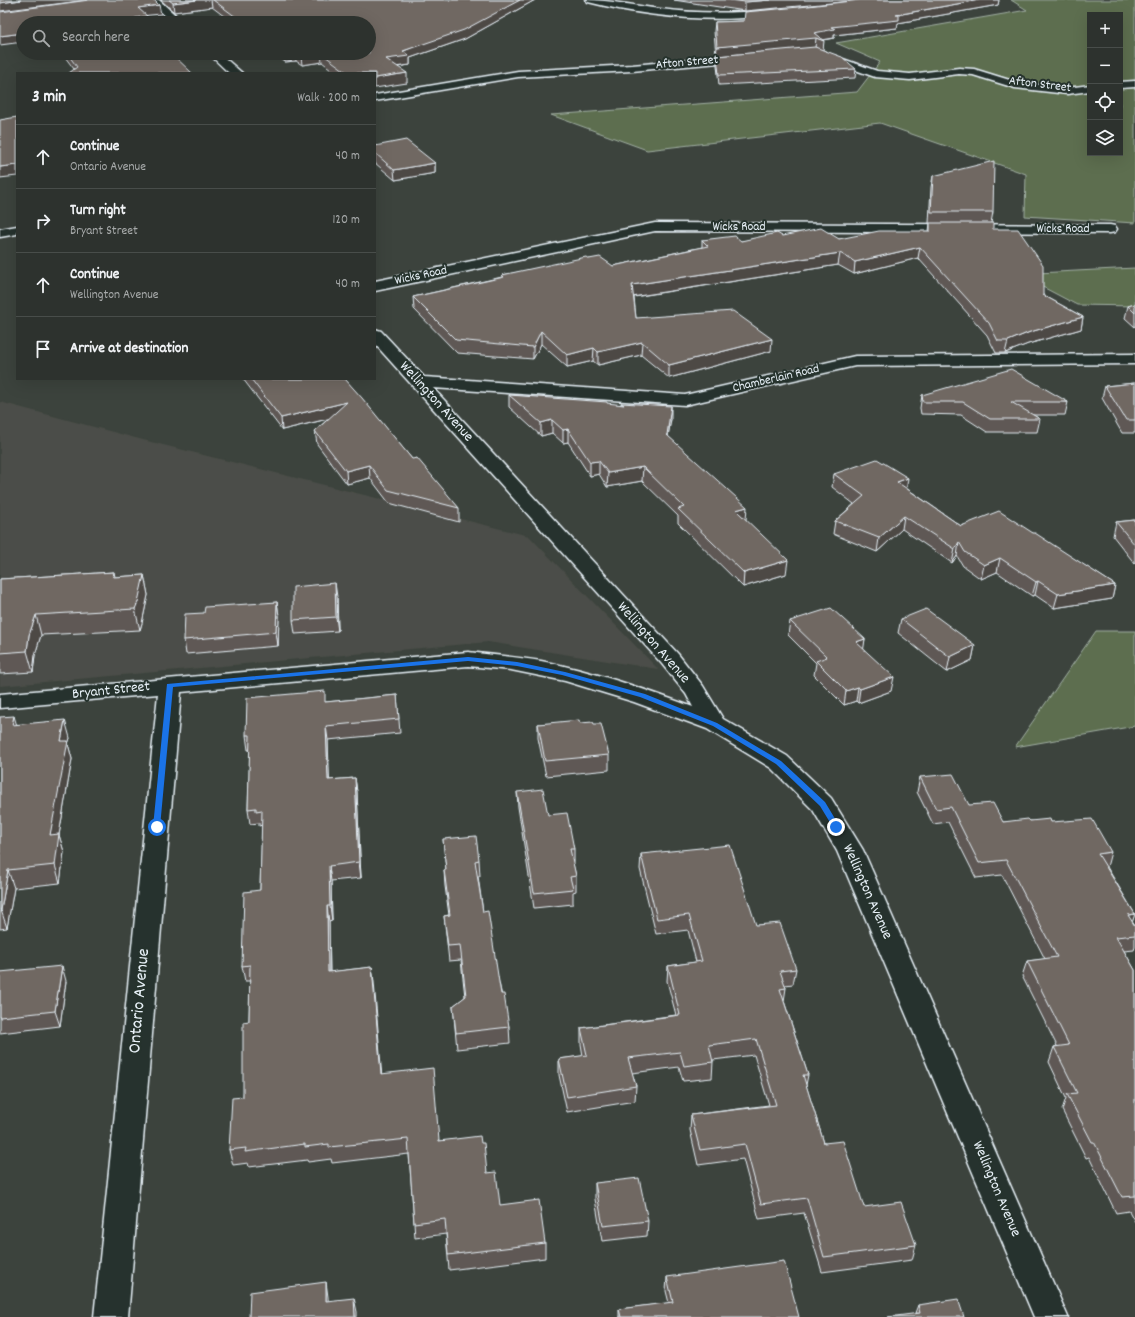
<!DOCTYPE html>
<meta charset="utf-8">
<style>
:root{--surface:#2d322e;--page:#393e3a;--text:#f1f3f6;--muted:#a7aaaa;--line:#484d4a}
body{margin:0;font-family:Dekko,sans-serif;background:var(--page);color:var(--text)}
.controls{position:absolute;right:12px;top:12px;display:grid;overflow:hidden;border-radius:0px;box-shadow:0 4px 16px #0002}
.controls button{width:36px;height:36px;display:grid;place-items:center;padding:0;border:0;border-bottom:1px solid var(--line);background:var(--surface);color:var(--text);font:20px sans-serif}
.stop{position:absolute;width:12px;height:12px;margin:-9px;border:3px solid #1a73e8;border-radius:50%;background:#fff}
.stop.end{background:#1a73e8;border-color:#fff;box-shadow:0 1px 4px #0008}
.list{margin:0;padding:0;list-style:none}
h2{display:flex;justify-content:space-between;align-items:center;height:52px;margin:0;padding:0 16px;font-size:17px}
h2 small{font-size:13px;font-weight:400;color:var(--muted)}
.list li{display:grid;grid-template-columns:26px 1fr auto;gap:12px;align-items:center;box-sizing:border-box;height:64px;padding:0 16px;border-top:1px solid var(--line)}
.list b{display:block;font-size:15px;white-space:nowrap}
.list p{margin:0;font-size:13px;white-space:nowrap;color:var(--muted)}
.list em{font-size:13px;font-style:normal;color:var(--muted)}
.icon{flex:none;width:22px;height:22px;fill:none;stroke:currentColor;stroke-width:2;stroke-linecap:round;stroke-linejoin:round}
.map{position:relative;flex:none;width:1135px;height:1317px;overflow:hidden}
.search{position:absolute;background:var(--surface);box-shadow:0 4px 16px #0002;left:16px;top:16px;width:360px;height:44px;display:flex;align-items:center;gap:10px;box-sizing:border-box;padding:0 14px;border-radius:22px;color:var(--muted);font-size:15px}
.panel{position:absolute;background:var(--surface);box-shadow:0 4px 16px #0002;left:16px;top:72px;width:360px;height:308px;border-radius:0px}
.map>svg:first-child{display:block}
</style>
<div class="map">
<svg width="1135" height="1317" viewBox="0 0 1135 1317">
<rect width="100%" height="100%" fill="#3c433d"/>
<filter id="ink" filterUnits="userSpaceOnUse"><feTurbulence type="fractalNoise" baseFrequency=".025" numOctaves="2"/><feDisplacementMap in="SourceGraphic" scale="8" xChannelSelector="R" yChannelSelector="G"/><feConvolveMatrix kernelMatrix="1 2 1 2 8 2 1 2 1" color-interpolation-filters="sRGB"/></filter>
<g filter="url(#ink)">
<path fill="#4b4e48" d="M0,402L143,440L529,536L658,669L488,642L0,686Z"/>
<g fill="#5d6e50" stroke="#a2b0a4" fill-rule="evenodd">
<path d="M1011,0H1135V223L1025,216L1026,174L880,123L647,150L551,115L857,92L880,62L836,43L1027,10ZM1090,15H1120V153H1090Z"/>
<path d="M1135,268V306L1077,305L1018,274Z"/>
<path d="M1096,631H1135V726L1015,747Z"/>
</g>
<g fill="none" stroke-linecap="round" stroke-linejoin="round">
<g stroke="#e8f1f8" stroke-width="3">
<g id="minor">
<path d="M148,0H159L184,23H173Z"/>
<path d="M586,0C611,0 635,6 660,9C698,14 736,13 774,10L779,13C775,18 765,17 759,17C702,22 643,16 588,2Z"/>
<path d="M823,52L877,71L910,74L959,68L974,69L1016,82L1067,88L1090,85V91L1067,94L1015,88L973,75L959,74L910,80L875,77L819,57L818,55L819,53Z"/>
<path d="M208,53H219L242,73H229Z"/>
<path d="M747,55L752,58L751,60L632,71L518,77L375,101V95L518,71L632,65Z"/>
<path d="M1135,81V87L1120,88V82Z"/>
<path d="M655,223L1110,225L1115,226L1117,229L1115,232L1110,233L655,231L375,291V281Z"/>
<path d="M17,226V234L0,237V229Z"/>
<path d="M375,329L381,331L424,377L685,395L855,356L1135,354V364L855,366L685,405L433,388L678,654L703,686L723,719L787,756L831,798L863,850L1068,1317H1034L837,851L813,810L771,768L707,729L634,702L565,681L511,670L468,666L181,692L128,1317H94L158,694L0,708V694L468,652C493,655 517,657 541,661C593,671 644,689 693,707L686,694L662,664L375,344Z"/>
</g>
</g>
<use href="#minor" fill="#26332d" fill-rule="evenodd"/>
</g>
<g fill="#5f5954" stroke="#e8f1f8">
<path d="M161,0H535L465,39L410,58V65L397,67L407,83L375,73H336L322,62L302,65L296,61L285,62L273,53H369V23H233L212,7L174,12Z"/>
<path d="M674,0H999L998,5L898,23L897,28L834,35V38L823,40L824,41L823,50L856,69L855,78L719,85L717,65V56H716L714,31L715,22L744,21L799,7L856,0L745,11Z"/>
<path d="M62,53H171L74,69Z"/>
<path d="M375,146L435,163V173L395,180L375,163Z"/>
<path d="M933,176L993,212L991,223L993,229L1043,295L1083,317L1081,329L1028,344L1005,353H996L987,335L918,258L854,274L838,265L634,297L636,318L771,351L669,378L641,355L598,365L593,361L567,367L541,344L533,359L457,353L414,309L413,297L502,277V275L589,259L613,266L702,247V240L741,241L782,236L839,239L929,231L930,223H929L931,187Z"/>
<path d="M1135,304V327L1125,318L1128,306Z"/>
<path d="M243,379H345L412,459L459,508V522L389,503L370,478L347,484L317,444L315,431L328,419L282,430Z"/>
<path d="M1135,383V433H1122L1102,398L1105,386Z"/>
<path d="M509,395L621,405V403L671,419L668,436L746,520L786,574L743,587L678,523V516L642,481L607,487L599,474L590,476L568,442L563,443L552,433L541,436L509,407Z"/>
<path d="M922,395L1068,402L1065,415H1033L1040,419L1037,432H987L961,415L921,414L920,408Z"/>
<path d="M834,474L906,488L961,526L1033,533L1115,585L1112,599L1054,608L1035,595L1032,596L997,572L981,579L963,566L957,556L952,563L902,529L877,552L833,534L835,521L854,504L832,487Z"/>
<path d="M1135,520V564L1113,536L1116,522Z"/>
<path d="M114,572L115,577L144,575L148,595L142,623L140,630L41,635L35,655L33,672L0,674V579Z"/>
<path d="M337,597L338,631L295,634L293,620Z"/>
<path d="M277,602L279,616L278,646L186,654L184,640L204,613Z"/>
<path d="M901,619L975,645L972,660L947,672L898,633Z"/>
<path d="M790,621L865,639L863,648L891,691L858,703L856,701L844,705L814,675L816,663L788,635Z"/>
<path d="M397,695L400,733L328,740L329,780L355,778L357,792L361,878L331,881L332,921L329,922L330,972L372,967L381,1074L439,1141L481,1143L487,1173L500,1205L545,1243V1258L449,1270L446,1234L415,1238L414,1223L409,1154L332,1163L331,1159L308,1162L307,1160L249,1167L248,1163L233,1165L229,1150L243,1097L249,1021L250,981H245L242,966L260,890L262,825L259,826V823L250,824L248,809L250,750H248L246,735L326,702Z"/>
<path d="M0,717L16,724L70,738L68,744L72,759L59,835L64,852L60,883L14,888L7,928L0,929Z"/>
<path d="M538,724H594L609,755V770L546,776L538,738Z"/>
<path d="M920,777L969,805L1003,822L1030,821L1051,822L1111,852L1107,867L1135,914L1132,922L1135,926V947L1134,950L1124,951L1135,970V1222L1129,1211L1116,1213L1089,1157L1086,1158L1062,1110L1066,1098L1049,1062L1054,1047L1057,1046L1022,976L1027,961L1045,959L1002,875L976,878L948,822L933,824L917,792Z"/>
<path d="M517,792L548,815L574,849V864H573L576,876V891L573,892V904L534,908L518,807Z"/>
<path d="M443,839L479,860L480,876H478L483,912L509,1027L510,1043L457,1049L453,1006L465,997L461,960L449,961L444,916L449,915L445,886L444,870H446Z"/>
<path d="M641,854L756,925L796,969L793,984L785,985L786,988L784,1001L808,1075L806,1085L824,1143L864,1207L916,1245L912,1260L822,1272L804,1213L759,1219L743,1159L698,1165L690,1130L691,1115L769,1105L754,1055L713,1060V1062L712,1078L683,1081L679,1067L632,1073L636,1086L635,1101L567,1112L559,1075V1059L583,1056L581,1044V1028L676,1015L667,981L668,966L696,962L688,930L656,934L640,869Z"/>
<path d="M0,972L66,981L60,1026L0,1033Z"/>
<path d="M595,1183L648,1221L647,1236L602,1241L595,1199Z"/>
<path d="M667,1277L799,1317H619V1309L669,1303L666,1291Z"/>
<path d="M918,1305L964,1317L915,1313Z"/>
</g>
<g fill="#4e4845" stroke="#e8f1f8">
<path d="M21,0H88L0,11V3Z"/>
<path d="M197,0H211L212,7L174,12L173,3Z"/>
<path d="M520,0H535L465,39L410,58V65L387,68L386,59Z"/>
<path d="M771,0H853V1L745,11V2Z"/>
<path d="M979,0H999L998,5L898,23L897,28L834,35V38L822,40L816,38L815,48L716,56L717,47L814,33L831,27Z"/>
<path d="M159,5L161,14L140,16L138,8Z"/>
<path d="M147,16L149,23H136L135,18Z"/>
<path d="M23,33V42L0,45V36Z"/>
<path d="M284,53H295L296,61L285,62Z"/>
<path d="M321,53L322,62L302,65L301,56Z"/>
<path d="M407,73V83L375,88V78Z"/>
<path d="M435,163V173L395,180L394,170Z"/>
<path d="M17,165V176L0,178V167Z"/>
<path d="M920,247L918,258L854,274L855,262Z"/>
<path d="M840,253L838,265L632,297V285Z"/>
<path d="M1083,317L1081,329L1028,344L1005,353L1008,341L1030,332Z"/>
<path d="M541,331V344L533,359V347Z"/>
<path d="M772,339L771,351L669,378V365Z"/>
<path d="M642,342L641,355L598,365V352Z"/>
<path d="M594,348L593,361L567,367V355Z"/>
<path d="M347,402L348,414L282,430L281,418Z"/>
<path d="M671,406V419L666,448L667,435Z"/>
<path d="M552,420V433L541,436V423Z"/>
<path d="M568,429V442L563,443V430Z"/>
<path d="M599,461V474L590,476V462Z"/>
<path d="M369,465L370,478L347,484L346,471Z"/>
<path d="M643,467L642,481L607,487L608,473Z"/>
<path d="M908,478L906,492L897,482Z"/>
<path d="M747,507L746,520L736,510Z"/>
<path d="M904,516L902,529L877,552L879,538Z"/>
<path d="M959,542L957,556L952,563L955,549Z"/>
<path d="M1000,558L997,572L981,579L984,565Z"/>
<path d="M788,560L786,574L743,587L744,573Z"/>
<path d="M144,575L148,595L142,623L140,630L135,609Z"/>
<path d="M1038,581L1035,595L1032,596L1036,582Z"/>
<path d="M335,583L337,597L338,631L336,617Z"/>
<path d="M1115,585L1112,599L1054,608L1058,594Z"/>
<path d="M277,602L279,616L278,646L276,632Z"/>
<path d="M36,615L41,635L35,655L33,672L27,651L29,635Z"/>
<path d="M865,639L863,653L856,642Z"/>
<path d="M975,645L972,660L947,672L950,657Z"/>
<path d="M894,677L891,691L858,703L860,689Z"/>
<path d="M858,687L856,701L844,705L846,691Z"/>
<path d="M14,716L19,733L12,725Z"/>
<path d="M65,720L70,738L68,744L72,759L59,835L64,852L60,883L55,865L50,835L61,741Z"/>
<path d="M326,726L328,740L330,795L328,780Z"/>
<path d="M355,778L357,792L361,878L359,862Z"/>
<path d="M329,866L331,881L332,921L330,906Z"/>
<path d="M8,870L14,888L7,928L1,910Z"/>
<path d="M327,906L329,922L330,987L328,972Z"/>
<path d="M1135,914L1130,929L1128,915Z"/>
<path d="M62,966L66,981L60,1026L55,1011Z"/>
<path d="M372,967L374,982L383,1090L381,1074Z"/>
<path d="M326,1282L328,1297L329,1316L326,1301Z"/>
<path d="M354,1298L357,1312V1317H355Z"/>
</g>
<g fill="#6f6762" stroke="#e8f1f8">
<path d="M0,0H21L0,3Z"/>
<path d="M89,0H154L159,5L138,8L147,16L135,18L142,23H23V33L0,36V12Z"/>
<path d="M169,0H197L173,3Z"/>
<path d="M213,0H520L464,30L403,51L409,56L386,59L407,73L375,78V73H348L321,53L301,56L297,53H369V23H244Z"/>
<path d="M730,0H771L745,2Z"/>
<path d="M860,0H979L896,15H899V20L831,27L835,29L814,33L824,41L816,38L717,47L715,22L744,21L745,12L799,7Z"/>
<path d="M815,47L842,57L856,69L719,75L717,56Z"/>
<path d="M67,53H171L192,73H69L77,67Z"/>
<path d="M17,117V165L0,167V120Z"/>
<path d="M406,140L435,163L394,170L375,153V146Z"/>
<path d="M994,161L993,212H931L933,176Z"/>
<path d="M930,223H993V229H1018L1043,265V295L1083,317L1030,332L1008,341H998L989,323L920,247L855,262L840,253L632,285L636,318L733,311L772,339L669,365L642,342L598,352L594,348L567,355L541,331L533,347L456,340L413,297L504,277L502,275L586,257L589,259L600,257L613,266L708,246L702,240L735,236L741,241L777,233L782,236L821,228L839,239L879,231H930Z"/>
<path d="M1135,304V313L1128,306Z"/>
<path d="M1011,369L1068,402H1011L1040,419H990L963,402H923L922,395Z"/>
<path d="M251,379H345L362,398L412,459L417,458L459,508L388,490L369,465L346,471L315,431L347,402L281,418Z"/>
<path d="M1135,383V420H1126L1105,386Z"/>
<path d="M509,395L607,402V403L624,405L621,403L671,406L667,435L747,507L736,510L788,560L744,573L678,509L684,507L643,467L608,473L599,461L590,462L568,429L563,430L552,420L541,423Z"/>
<path d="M877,459L908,478L897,482L961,526L999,511L1033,533H1035L1115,585L1058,594L1038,581L1036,582L1000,558L984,565L965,552L959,542L955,549L904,516L879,538L835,521L864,496L834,474Z"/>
<path d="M1135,520V545L1116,522Z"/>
<path d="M114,572L113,577L144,575L138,602L135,609L36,615L29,635L27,651L0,653V579Z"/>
<path d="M335,583L336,617L293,620V587Z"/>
<path d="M277,602L276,632L184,640L185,614L204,613L205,607Z"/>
<path d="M831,608L865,639L856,642L894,677L860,689L858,687L846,691L816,661L827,657L790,621Z"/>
<path d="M926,609L975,645L950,657L901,619Z"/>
<path d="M325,691V702L397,695L399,719L326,726L328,780L355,778L359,862L329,866L330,906H327L328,972L372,967L381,1074L433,1068L439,1141L480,1136L481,1143H484L487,1173L496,1172L500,1205L539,1200L545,1243L448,1255L445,1219L414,1223L408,1139L329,1147V1144L305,1147V1144L245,1152L246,1148L229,1150L232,1098L243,1097V1022L249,1021L250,965L242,966L244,892L260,890L262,810L256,811V808L248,809L250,735H246L247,698Z"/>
<path d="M14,716L12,725L65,720L61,741H68L50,835L59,834L55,865L8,870L1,910H0V717Z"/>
<path d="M579,720L580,723L593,722L594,724H601L609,755L545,761L538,724Z"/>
<path d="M953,774L969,805L993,803L1003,822L1028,819L1030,821L1050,819L1051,822L1092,819L1111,852L1098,854L1135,914L1128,915L1135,926V935L1116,937L1135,970V1196L1122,1197L1094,1142H1092L1067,1094L1077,1093L1054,1047L1069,1045L1027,961L1057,957L1006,860L979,863L951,807L936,809L920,777Z"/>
<path d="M543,789L548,815L567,813L574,849H570L576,876L570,877L573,889L534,893L517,792Z"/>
<path d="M476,836L479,860L475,861L483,912L488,911L499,982L501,994H504L509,1027L456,1033L453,1006L466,996L460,945L448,946L444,916L450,915L444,870H446L443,839Z"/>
<path d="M730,845L756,925L780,923L796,969L780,971L786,988L780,989L808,1075H803L824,1143L843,1141L864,1207L901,1202L916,1245L824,1257L807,1198L761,1204L745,1144L700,1150L691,1115L776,1105L756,1039L709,1045L713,1062L684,1066L680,1052L628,1058L636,1086L567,1097L559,1059L587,1055L581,1028L680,1015L668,966L702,961L689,915L657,919L641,854Z"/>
<path d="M62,966L55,1011L0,1017V972Z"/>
<path d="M639,1178L648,1221L603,1226L595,1183Z"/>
<path d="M784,1261L799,1317H621L619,1309L673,1302L667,1277Z"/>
<path d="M326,1282V1301L354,1298L355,1317H249L250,1292Z"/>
<path d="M958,1299L964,1317H888L920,1313L918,1305Z"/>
</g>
</g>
<path fill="#1a73e8" d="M468,657L517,662L565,672L645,694L717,723L781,761L825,802L840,827L839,829H834L820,806L776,764L713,726L640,697L562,675L517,666L468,661L173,687L160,827L157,830L153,827L167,684Z"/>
<g text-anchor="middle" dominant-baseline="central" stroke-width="4" stroke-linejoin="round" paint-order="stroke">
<g font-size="13" fill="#e8f1f8" stroke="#26332d">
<text transform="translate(687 63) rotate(-5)">Afton Street</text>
<text transform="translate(1040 85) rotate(7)">Afton Street</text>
<text x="739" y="227">Wicks Road</text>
<text x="1063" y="229">Wicks Road</text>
<text transform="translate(421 276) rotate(-12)">Wicks Road</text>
<text transform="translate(776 379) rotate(-13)">Chamberlain Road</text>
</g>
<g font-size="15" fill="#e8f1f8" stroke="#26332d">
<text transform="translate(436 402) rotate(48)">Wellington Avenue</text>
<text transform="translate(653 643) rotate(49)">Wellington Avenue</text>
<text transform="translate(111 691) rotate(-6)">Bryant Street</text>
<text transform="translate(867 892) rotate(66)">Wellington Avenue</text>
<text transform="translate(996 1189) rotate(67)">Wellington Avenue</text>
</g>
<g font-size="18" fill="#e8f1f8" stroke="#26332d">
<text transform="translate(140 1001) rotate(-85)">Ontario Avenue</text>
</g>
</g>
</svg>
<div class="controls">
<button>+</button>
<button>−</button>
<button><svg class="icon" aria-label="locate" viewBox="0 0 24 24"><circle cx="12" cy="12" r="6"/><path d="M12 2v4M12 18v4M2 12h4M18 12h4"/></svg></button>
<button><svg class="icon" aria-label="layers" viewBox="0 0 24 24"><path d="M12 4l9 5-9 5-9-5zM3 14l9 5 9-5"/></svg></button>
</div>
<div class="stop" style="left:157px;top:827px"></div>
<div class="stop end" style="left:836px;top:827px"></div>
<div class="search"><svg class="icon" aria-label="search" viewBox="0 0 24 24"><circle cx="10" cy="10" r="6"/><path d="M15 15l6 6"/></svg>Search here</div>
<section class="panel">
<h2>3 min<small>Walk · 200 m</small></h2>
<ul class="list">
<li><svg class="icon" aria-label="ahead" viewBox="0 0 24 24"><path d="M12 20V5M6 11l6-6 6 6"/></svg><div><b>Continue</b><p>Ontario Avenue</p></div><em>40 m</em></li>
<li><svg class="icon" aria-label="right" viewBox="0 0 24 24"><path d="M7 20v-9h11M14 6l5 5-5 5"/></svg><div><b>Turn right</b><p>Bryant Street</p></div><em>120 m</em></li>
<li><svg class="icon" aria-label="ahead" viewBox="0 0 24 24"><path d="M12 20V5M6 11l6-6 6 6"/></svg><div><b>Continue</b><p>Wellington Avenue</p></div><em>40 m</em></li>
<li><svg class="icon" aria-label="arrive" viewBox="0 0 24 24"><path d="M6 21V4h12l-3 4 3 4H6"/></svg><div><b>Arrive at destination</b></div></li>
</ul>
</section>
</div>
